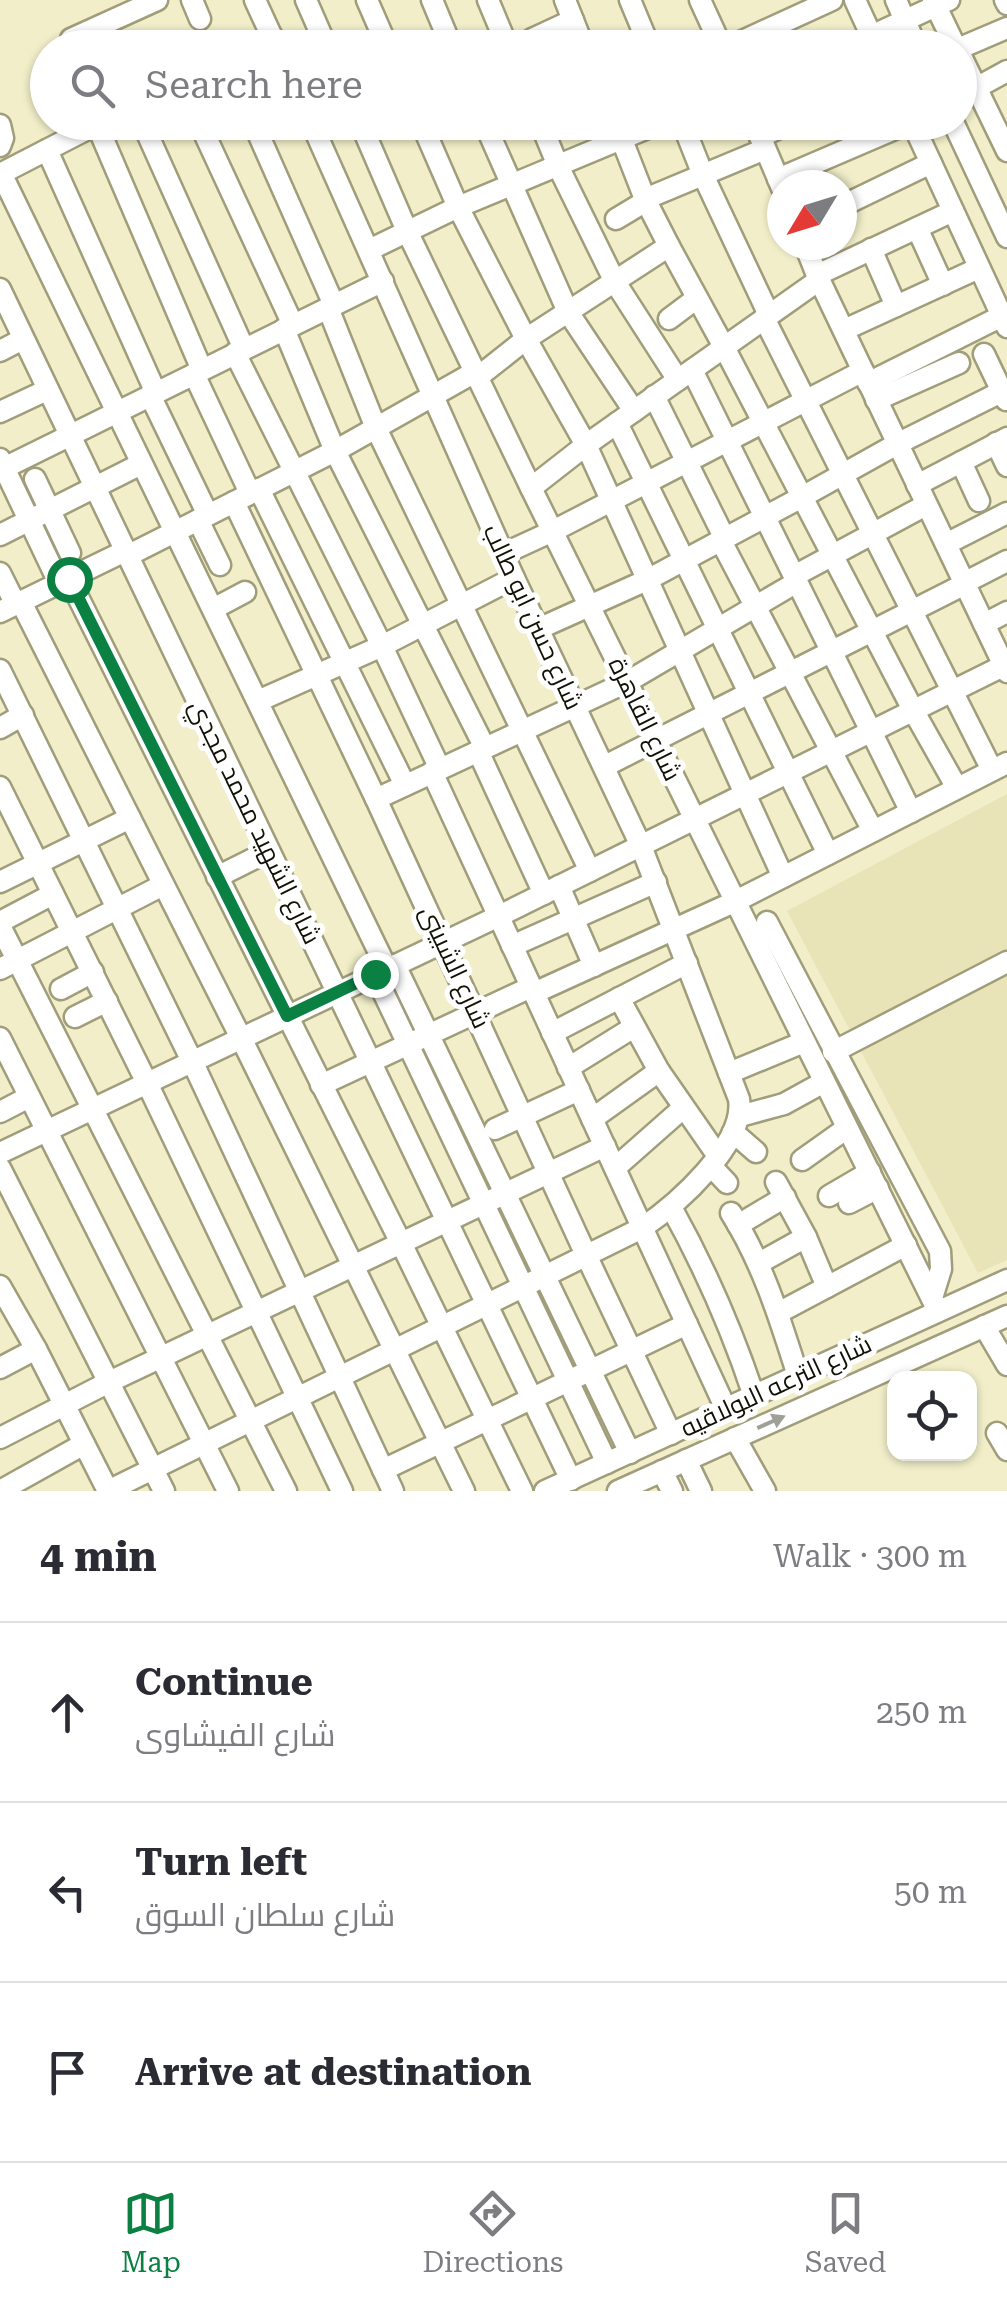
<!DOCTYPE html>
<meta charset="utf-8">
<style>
:root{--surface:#fff;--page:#f7f7f7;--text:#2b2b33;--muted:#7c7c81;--line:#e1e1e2;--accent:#0b8043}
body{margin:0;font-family:"Roboto Serif",Cairo,serif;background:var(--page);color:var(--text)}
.controls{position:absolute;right:30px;bottom:30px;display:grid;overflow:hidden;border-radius:20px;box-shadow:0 2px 8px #0004}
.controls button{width:90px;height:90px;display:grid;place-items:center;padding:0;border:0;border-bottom:2px solid var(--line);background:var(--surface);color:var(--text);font:50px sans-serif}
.compass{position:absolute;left:767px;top:170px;width:90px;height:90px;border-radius:50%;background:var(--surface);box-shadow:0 2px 8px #0004;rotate:232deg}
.stop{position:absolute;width:30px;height:30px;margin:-22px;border:8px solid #0b8043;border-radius:50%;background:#fff}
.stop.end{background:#0b8043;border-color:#fff;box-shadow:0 2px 10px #0008}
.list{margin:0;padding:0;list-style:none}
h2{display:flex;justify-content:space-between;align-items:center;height:130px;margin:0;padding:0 40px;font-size:42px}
h2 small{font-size:32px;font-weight:400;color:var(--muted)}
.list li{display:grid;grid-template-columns:65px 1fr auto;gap:30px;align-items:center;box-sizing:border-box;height:180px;padding:0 40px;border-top:2px solid var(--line)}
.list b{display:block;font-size:38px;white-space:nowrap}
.list p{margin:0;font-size:32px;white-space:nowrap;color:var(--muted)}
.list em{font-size:32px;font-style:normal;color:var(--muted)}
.icon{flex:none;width:55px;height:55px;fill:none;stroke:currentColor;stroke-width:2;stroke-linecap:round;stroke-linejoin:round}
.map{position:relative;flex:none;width:1007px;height:1491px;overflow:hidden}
.search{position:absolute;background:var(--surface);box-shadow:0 2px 8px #0004;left:30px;right:30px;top:30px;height:110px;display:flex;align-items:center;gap:25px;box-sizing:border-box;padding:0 35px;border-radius:55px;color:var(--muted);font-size:38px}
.sheet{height:670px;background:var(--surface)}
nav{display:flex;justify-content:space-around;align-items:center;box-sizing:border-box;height:140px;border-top:2px solid var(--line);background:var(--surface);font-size:28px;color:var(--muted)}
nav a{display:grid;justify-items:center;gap:5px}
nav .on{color:var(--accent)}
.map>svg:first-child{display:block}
</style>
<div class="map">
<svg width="1007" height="1491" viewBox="0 0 1007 1491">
<rect width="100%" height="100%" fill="#f1eec9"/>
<path fill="#e8e4b7" d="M1007,794V1260L978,1273L787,911Z"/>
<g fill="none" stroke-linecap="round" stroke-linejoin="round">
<g stroke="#a09d7a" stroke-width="25">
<g id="minor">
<path d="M192,0L200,19"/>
<path d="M255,0L277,48"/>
<path d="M306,0L327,48"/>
<path d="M367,0L388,48"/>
<path d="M432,0L452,48"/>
<path d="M488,0L508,48"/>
<path d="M565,0L584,48"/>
<path d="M630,0L650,48"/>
<path d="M700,0L722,48"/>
<path d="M855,0L877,48"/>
<path d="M896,0L917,48"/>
<path d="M933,0L956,48"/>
<path d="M1005,0L1007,4"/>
<path d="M71,39L157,0"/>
<path d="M532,39L573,20"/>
<path d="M248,48L272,36"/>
<path d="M727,48L832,0"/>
<path d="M845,48L949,0"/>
<path d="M960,48L1007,28"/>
<path d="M960,54L1007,151"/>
<path d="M976,88L1007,71"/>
<path d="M142,122L244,349"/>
<path d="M199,122L293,325"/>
<path d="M253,122L334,305"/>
<path d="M360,122L407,231L531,488L938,1311"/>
<path d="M421,122L458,207L526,339L586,445L783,877"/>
<path d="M484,122L568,312L634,411"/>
<path d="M540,122L558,166L615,282L678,380"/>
<path d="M615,122L645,199L669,246L724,347L913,710L957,788"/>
<path d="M682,122L703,175L769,315"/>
<path d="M754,122L782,188"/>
<path d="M912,122L1007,327"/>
<path d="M953,122L1007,237"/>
<path d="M0,125L3,138L0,146"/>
<path d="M97,125L202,370"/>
<path d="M760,137L792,122"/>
<path d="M47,150L156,393"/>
<path d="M1,173L387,969"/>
<path d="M0,174L101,122"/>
<path d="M778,179L911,122"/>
<path d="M645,199L765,149"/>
<path d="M842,206L931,163"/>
<path d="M616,219L646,201"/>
<path d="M917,228L943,285"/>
<path d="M805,245L817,275L1007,672"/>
<path d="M871,249L896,306"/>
<path d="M369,250L458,207L662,122"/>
<path d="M817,275L953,211"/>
<path d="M0,289L571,1480"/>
<path d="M328,308L376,428L590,871"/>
<path d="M764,318L992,770"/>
<path d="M669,319L697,298"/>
<path d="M284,329L335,451L485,748"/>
<path d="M844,330L979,268"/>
<path d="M0,351L23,339"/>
<path d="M235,353L382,646L440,769"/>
<path d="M984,354L1006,400"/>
<path d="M692,370L911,812"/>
<path d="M194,374L250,493"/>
<path d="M478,377L526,339L669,246"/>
<path d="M868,383L1002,316"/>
<path d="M150,395L208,515"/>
<path d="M654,396L725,539"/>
<path d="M876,400L959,363"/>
<path d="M0,412L47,390"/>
<path d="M617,423L828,854"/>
<path d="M996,443L1007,466"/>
<path d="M0,459L59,583"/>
<path d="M961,462L979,501"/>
<path d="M0,470L383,281"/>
<path d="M35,479L70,553"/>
<path d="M917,485L1007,438"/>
<path d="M531,488L586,445L819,280"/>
<path d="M259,489L405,785"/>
<path d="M234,502L376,799L587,1257L671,1434"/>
<path d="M198,520L220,565"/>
<path d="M0,535L141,464"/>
<path d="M721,541L873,831"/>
<path d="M946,544L1007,513"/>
<path d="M503,554L553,531L863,371"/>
<path d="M127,556L335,451L475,372"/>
<path d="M0,573L16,605"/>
<path d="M794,576L926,505"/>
<path d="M69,579L401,1243L522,1491"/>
<path d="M964,583L1007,561"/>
<path d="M21,602L241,1038L464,1491"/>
<path d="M213,609L245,592"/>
<path d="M0,612L125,551"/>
<path d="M984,624L1007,612"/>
<path d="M538,629L647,580L802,497L897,444L1007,389"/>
<path d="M0,670L192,1061L393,1491"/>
<path d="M258,701L382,646L514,578"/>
<path d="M0,728L23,715"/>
<path d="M478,751L544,894"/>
<path d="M605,766L965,584"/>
<path d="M432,772L726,1409"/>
<path d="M0,787L147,1083L342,1491"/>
<path d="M376,799L627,682L797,582"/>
<path d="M217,877L269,851"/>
<path d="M0,882L130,818"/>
<path d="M559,886L594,966"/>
<path d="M0,922L53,894"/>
<path d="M767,922L940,1251L941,1269L932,1298"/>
<path d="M0,926L286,1491"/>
<path d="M512,946L656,882"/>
<path d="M395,965L630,1453"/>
<path d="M0,969L163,885"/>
<path d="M375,975L607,1463"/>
<path d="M61,989L93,972"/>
<path d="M534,993L734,902L1007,763"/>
<path d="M619,998L659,1071L718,1156"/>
<path d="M75,1017L107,1001"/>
<path d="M552,1033L687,963"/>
<path d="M0,1038L228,1491"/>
<path d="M833,1052L1007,962"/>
<path d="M568,1068L634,1027"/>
<path d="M729,1073L804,1042"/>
<path d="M321,1085L531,987"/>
<path d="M0,1112L29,1097"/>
<path d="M740,1116L784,1104L824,1082"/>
<path d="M592,1119L659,1071"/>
<path d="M495,1129L579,1090"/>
<path d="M733,1132L756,1152"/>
<path d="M0,1153L499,916L1007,664"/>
<path d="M802,1160L847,1128"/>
<path d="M711,1166L727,1183"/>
<path d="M0,1168L164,1491"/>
<path d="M615,1168L683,1108"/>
<path d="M776,1182L806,1237L827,1287"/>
<path d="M829,1196L870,1172"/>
<path d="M849,1203L878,1188"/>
<path d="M671,1207C705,1268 732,1330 754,1396"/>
<path d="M731,1213C763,1264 780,1319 798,1376"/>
<path d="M738,1225L785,1197"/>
<path d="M759,1263L806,1237"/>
<path d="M0,1286L36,1349L108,1491"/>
<path d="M778,1313L906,1245"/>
<path d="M984,1326L1007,1365"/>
<path d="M0,1368L36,1349"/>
<path d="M997,1433L1007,1450"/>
<path d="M0,1438L109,1382L605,1146"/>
<path d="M735,1438L765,1491"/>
<path d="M686,1460L701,1491"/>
<path d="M383,1470L687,1324"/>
<path d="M662,1471L672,1491"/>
<path d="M0,1491L84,1444"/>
<path d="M108,1491L642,1228C676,1205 746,1144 739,1099L641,846L514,578L311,122"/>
<path d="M545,1491L1007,1280"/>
<path d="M618,1491L1007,1316"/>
</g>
</g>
<use href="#minor" stroke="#fff" stroke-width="20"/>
</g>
<defs><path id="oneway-solid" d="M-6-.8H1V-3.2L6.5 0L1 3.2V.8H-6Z" transform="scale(2.5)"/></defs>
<use fill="#a0a09b" href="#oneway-solid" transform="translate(771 1422) rotate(-24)"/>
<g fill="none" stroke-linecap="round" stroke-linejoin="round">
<path stroke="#0b8043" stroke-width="12" d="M69,579L287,1016L375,974"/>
</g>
<g text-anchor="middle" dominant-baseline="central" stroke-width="10" stroke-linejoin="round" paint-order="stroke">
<g font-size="25" fill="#121105" stroke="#fff">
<text transform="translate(533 617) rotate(65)">شارع حسن ابو طالب</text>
<text transform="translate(645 719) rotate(64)">شارع القاهرة</text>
<text transform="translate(255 822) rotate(64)">شارع الشهيد محمد مجدي</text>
<text transform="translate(455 967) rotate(65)">شارع الشبينى</text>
<text transform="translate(776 1386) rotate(-25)">شارع الترعه البولاقيه</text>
</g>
</g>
</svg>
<div class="controls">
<button><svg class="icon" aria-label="locate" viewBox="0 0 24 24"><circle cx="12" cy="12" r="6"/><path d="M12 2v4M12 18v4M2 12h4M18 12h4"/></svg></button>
</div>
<svg class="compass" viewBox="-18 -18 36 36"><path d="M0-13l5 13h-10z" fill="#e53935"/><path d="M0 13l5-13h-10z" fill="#7c7c81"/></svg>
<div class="stop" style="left:69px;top:579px"></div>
<div class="stop end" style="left:375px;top:974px"></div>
<div class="search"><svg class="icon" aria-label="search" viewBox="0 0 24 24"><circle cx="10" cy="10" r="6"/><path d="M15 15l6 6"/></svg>Search here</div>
</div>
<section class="sheet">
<h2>4 min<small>Walk · 300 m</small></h2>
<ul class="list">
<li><svg class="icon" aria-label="ahead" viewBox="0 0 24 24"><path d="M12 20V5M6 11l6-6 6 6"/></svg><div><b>Continue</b><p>شارع الفيشاوى</p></div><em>250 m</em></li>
<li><svg class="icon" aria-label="left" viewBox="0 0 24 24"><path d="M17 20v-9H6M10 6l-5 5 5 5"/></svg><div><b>Turn left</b><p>شارع سلطان السوق</p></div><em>50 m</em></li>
<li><svg class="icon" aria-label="arrive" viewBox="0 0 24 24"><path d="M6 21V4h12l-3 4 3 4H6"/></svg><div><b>Arrive at destination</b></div></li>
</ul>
</section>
<nav>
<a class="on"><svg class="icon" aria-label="map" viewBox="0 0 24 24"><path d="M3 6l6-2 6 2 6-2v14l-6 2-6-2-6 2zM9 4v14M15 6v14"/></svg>Map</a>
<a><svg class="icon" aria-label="directions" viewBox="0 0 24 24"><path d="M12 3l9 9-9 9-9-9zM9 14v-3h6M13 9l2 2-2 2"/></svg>Directions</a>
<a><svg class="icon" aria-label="saved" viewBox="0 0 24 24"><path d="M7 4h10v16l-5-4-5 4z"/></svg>Saved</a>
</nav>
